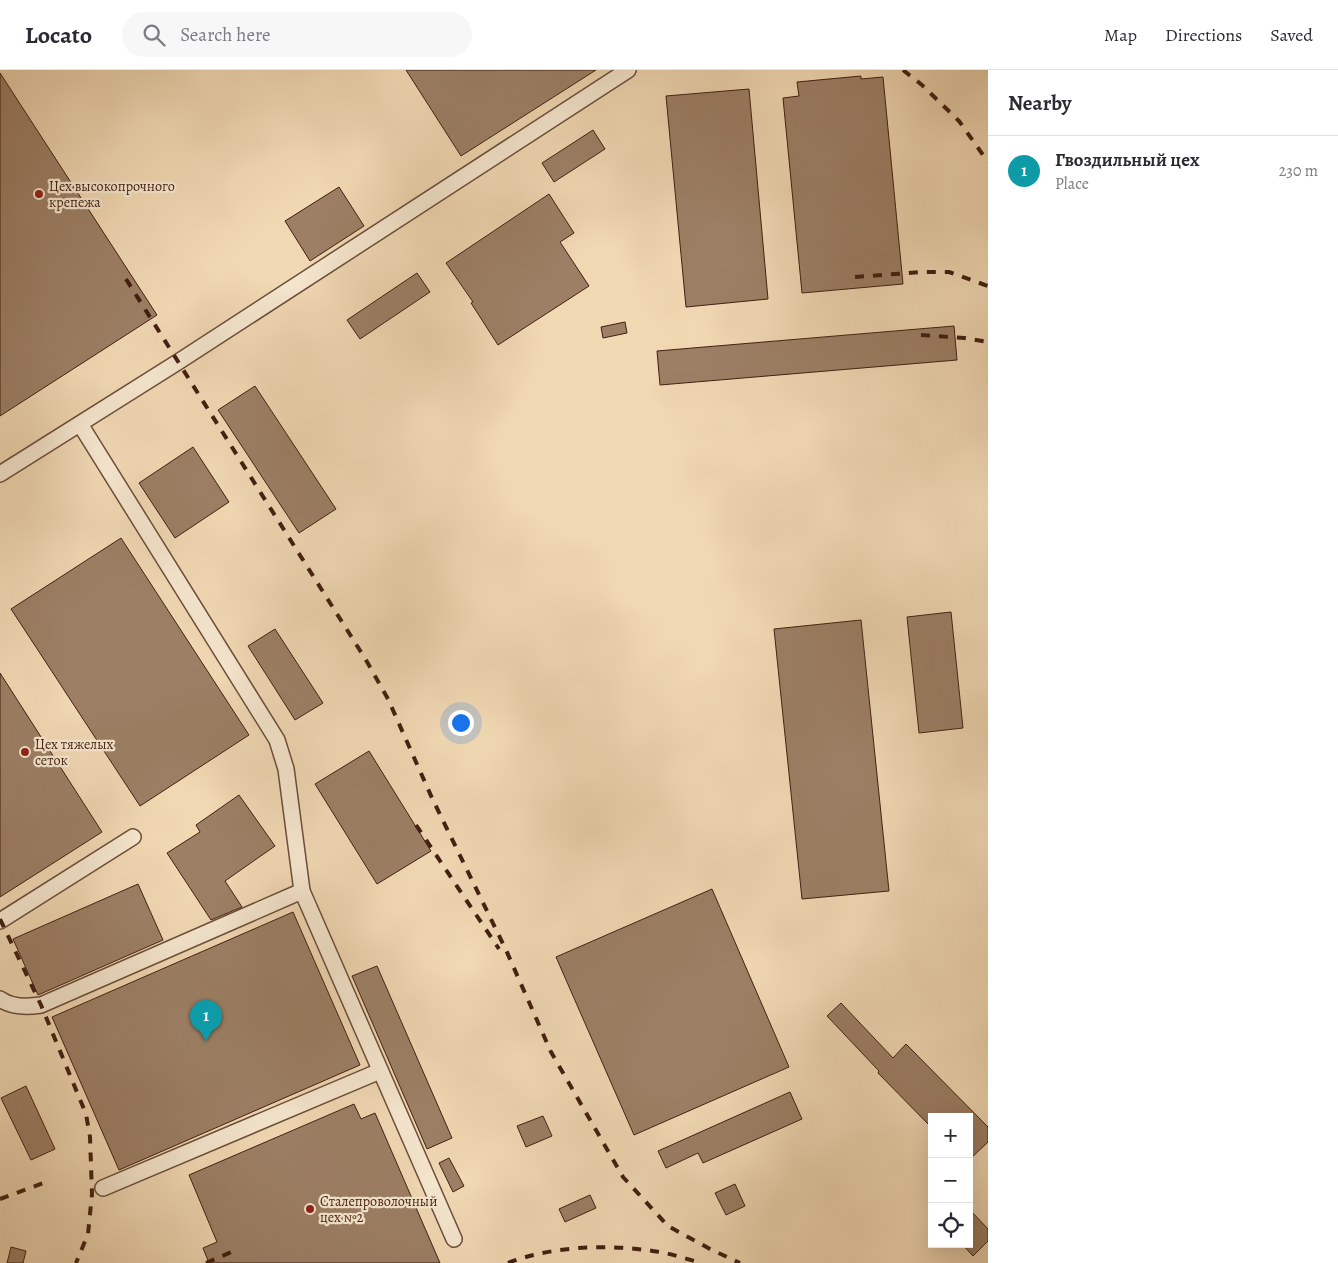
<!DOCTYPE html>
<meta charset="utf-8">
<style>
:root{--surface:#fff;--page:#f7f7f7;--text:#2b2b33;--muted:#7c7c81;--line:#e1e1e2;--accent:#7c3aed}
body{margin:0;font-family:Alegreya,serif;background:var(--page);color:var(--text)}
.controls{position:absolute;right:15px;bottom:15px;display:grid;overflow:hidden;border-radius:0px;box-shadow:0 5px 20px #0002}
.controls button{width:45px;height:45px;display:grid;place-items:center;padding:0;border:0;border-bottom:1px solid var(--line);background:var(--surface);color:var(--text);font:25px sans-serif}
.you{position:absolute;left:460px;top:652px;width:18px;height:18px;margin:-12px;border:4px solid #fff;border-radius:50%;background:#1a73e8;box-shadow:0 0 0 8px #1a73e833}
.badge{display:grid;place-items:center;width:32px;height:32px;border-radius:50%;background:var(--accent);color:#fff;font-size:16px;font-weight:700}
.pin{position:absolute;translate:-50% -41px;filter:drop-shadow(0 1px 2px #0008)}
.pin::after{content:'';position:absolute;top:26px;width:18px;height:15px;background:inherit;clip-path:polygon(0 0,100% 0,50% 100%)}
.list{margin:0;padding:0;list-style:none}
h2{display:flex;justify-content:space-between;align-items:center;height:65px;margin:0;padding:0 20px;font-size:21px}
h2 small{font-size:16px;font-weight:400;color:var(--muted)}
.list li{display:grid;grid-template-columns:32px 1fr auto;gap:15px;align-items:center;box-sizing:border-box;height:70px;padding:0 20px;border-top:1px solid var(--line)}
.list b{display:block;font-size:19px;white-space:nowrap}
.list p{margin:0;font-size:16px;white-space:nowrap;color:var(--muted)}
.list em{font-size:16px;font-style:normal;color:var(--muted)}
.icon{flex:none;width:28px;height:28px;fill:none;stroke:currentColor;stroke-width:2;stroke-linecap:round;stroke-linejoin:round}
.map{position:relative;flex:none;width:988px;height:1193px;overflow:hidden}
header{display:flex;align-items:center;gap:30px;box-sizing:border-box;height:70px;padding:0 25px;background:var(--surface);border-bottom:1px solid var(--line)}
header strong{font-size:24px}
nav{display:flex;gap:28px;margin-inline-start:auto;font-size:18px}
.search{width:350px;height:45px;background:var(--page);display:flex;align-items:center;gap:12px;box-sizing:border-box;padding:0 18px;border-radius:28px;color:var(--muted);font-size:19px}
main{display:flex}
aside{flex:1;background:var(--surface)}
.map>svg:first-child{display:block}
</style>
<header>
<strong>Locato</strong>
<div class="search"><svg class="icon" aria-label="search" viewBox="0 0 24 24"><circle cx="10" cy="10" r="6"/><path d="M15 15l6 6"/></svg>Search here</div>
<nav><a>Map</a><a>Directions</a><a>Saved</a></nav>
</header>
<main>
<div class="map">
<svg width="988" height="1193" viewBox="0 0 988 1193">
<rect width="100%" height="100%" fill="#f0d8b3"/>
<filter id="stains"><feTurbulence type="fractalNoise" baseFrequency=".004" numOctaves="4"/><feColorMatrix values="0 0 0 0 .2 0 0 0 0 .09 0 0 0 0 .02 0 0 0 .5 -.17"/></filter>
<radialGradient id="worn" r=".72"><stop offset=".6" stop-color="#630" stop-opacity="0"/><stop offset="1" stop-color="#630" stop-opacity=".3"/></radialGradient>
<g fill="#9c7f65" stroke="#411f11">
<path d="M406,0H596L461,86Z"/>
<path d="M0,3L157,245L0,346Z"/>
<path d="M861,6V9L883,7L903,214L802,223L783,28L799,26L797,12Z"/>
<path d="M749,19L768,229L686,237L666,26Z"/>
<path d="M593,60L605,79L554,112L542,93Z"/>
<path d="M339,117L364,156L310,191L285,151Z"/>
<path d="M549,124L574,163L560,172L589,216L498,275L471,233L473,232L446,193Z"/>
<path d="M417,203L430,222L360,269L347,250Z"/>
<path d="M625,252L627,263L603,268L601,257Z"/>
<path d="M954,256L957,290L660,315L657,281Z"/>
<path d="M255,316L336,439L299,463L218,340Z"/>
<path d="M193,377L229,432L175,468L139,413Z"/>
<path d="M121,468L249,665L140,736L11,539Z"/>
<path d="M951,542L963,658L919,663L907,547Z"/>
<path d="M861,550L889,821L802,829L774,559Z"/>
<path d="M275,559L323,633L295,650L248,576Z"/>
<path d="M0,603L102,762L0,827Z"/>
<path d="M369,681L431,781L377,814L315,714Z"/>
<path d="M239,725L275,776L225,811L242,837L211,850L167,783L200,762L196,755Z"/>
<path d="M138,814L163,870L38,925L13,869Z"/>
<path d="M712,819L789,997L634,1065L556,887Z"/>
<path d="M293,842L360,995L119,1100L52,947Z"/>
<path d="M377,896L452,1068L427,1079L352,906Z"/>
<path d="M841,933L893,988L906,974L988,1057V1072L969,1090V1047H932V1058L878,1003L879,1001L827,946Z"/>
<path d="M26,1016L55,1079L31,1090L1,1028Z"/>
<path d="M790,1022L802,1049L703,1093L698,1083L666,1098L658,1081Z"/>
<path d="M354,1034L361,1049L375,1043L440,1193H209L203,1178L217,1172L189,1105Z"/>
<path d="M543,1046L552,1066L526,1077L517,1056Z"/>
<path d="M449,1088L464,1116L453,1122L439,1093Z"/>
<path d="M735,1114L745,1136L726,1145L715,1123Z"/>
<path d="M590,1125L596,1138L565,1152L559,1139Z"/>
<path d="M969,1139L988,1159V1171L973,1186L962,1174H969Z"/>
<path d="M11,1177L26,1181L23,1193H7Z"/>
</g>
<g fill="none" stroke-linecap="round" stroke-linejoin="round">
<g stroke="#6d4d3a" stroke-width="18">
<g id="minor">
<path d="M80,354L277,670L286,699L302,821L454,1169"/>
<path d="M0,404L178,292L628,0"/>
<path d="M0,851L133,767"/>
<path d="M0,929C11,937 28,937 41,935L302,821"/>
<path d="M103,1118L380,1001"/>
</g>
</g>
<use href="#minor" stroke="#f5e6ce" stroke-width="15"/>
<g stroke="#411f11" stroke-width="4" stroke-dasharray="9 9" stroke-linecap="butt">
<path d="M903,0L922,15L959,51L988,92"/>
<path d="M855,207L922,202H949L988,216"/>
<path d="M126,209L366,590L388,629L432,728L506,880L551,982L623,1107L668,1156L710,1179L740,1193"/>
<path d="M921,265L964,268L988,272"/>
<path d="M416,755L499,879"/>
<path d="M0,849L41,935L86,1044L90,1067L92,1124L88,1164L76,1193"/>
<path d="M0,1129L46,1112"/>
<path d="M206,1193L236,1180"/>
<path d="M508,1193C552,1176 607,1174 653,1181C670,1183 686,1189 702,1193"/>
</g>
</g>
<g fill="#8f2418" stroke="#f5e6ce" stroke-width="2">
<circle cx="39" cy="124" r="5"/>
<circle cx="25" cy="682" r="5"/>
<circle cx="310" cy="1139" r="5"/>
</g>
<g text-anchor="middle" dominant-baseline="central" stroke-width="4.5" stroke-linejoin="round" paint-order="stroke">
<g font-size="14" fill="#411f11" stroke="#f5e6ce" text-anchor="start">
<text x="49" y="116">Цех высокопрочного<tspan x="49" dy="16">крепежа</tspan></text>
<text x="35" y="674">Цех тяжелых<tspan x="35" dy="16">сеток</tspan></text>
<text x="320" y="1131">Сталепроволочный<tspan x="320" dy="16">цех №2</tspan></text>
</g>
</g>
<rect width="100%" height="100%" filter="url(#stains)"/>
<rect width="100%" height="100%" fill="url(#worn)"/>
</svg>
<div class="controls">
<button>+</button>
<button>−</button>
<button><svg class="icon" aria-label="locate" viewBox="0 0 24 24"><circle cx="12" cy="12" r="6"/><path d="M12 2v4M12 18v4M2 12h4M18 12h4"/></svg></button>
</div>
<div class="you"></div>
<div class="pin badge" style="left:206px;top:971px;background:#0f9aa8">1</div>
</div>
<aside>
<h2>Nearby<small></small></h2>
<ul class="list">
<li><span class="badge" style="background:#0f9aa8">1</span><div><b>Гвоздильный цех</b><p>Place</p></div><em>230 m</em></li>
</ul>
</aside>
</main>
